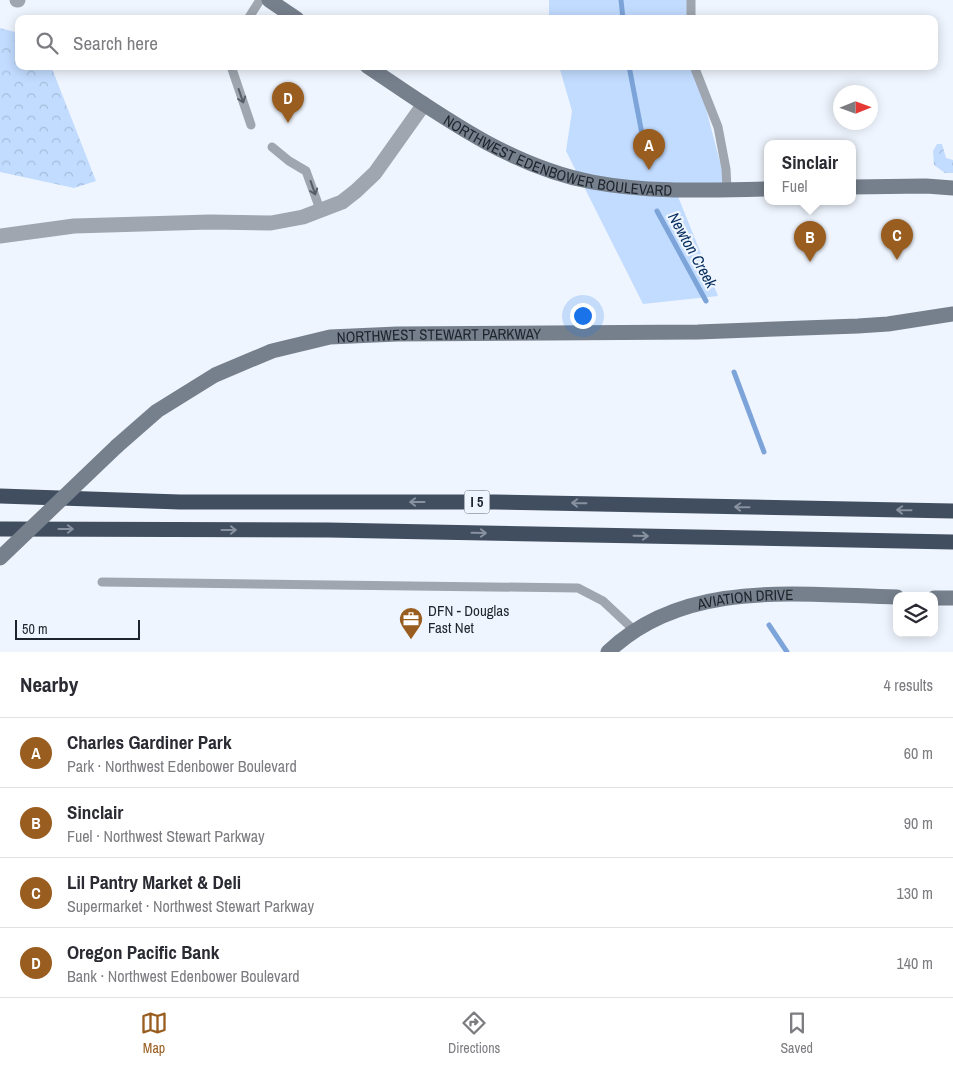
<!DOCTYPE html>
<meta charset="utf-8">
<style>
:root{--surface:#fff;--page:#f2f2f3;--text:#2b2b33;--muted:#7c7c81;--line:#e1e1e2;--accent:#995d1f}
body{margin:0;font-family:"Archivo Narrow",sans-serif;background:var(--page);color:var(--text)}
.controls{position:absolute;right:15px;bottom:15px;display:grid;overflow:hidden;border-radius:10px;box-shadow:0 2px 12px #0003}
.controls button{width:45px;height:45px;display:grid;place-items:center;padding:0;border:0;border-bottom:1px solid var(--line);background:var(--surface);color:var(--text);font:25px sans-serif}
.compass{position:absolute;left:833px;top:85px;width:45px;height:45px;border-radius:50%;background:var(--surface);box-shadow:0 2px 12px #0003;rotate:89deg}
.scale{position:absolute;left:15px;bottom:12px;width:125px;box-sizing:border-box;padding-left:5px;border:2px solid #1e242c;border-top:0;font-size:14px;line-height:18px;white-space:nowrap;color:#1e242c;-webkit-text-stroke:4px #eff5fe;paint-order:stroke}
.you{position:absolute;left:582px;top:315px;width:18px;height:18px;margin:-12px;border:4px solid #fff;border-radius:50%;background:#1a73e8;box-shadow:0 0 0 8px #1a73e833}
.badge{display:grid;place-items:center;width:32px;height:32px;border-radius:50%;background:var(--accent);color:#fff;font-size:16px;font-weight:700}
.pin{position:absolute;translate:-50% -41px;filter:drop-shadow(0 1px 2px #0008)}
.pin::after{content:'';position:absolute;top:26px;width:18px;height:15px;background:inherit;clip-path:polygon(0 0,100% 0,50% 100%)}
.popup{position:absolute;left:764px;top:140px;width:92px;height:65px;box-sizing:border-box;display:grid;place-content:center;border-radius:10px;background:var(--surface);filter:drop-shadow(0 1px 4px #0005);font-size:16px;white-space:nowrap;color:var(--muted)}
.popup b{font-size:19px;color:var(--text)}
.popup::after{content:'';position:absolute;left:50%;top:100%;margin-left:-10px;border:10px solid transparent;border-top-color:var(--surface)}
.list{margin:0;padding:0;list-style:none}
h2{display:flex;justify-content:space-between;align-items:center;height:65px;margin:0;padding:0 20px;font-size:21px}
h2 small{font-size:16px;font-weight:400;color:var(--muted)}
.list li{display:grid;grid-template-columns:32px 1fr auto;gap:15px;align-items:center;box-sizing:border-box;height:70px;padding:0 20px;border-top:1px solid var(--line)}
.list b{display:block;font-size:19px;white-space:nowrap}
.list p{margin:0;font-size:16px;white-space:nowrap;color:var(--muted)}
.list em{font-size:16px;font-style:normal;color:var(--muted)}
.icon{flex:none;width:28px;height:28px;fill:none;stroke:currentColor;stroke-width:2;stroke-linecap:round;stroke-linejoin:round}
.map{position:relative;flex:none;width:953px;height:652px;overflow:hidden}
.search{position:absolute;background:var(--surface);box-shadow:0 2px 12px #0003;left:15px;right:15px;top:15px;height:55px;display:flex;align-items:center;gap:12px;box-sizing:border-box;padding:0 18px;border-radius:10px;color:var(--muted);font-size:19px}
.sheet{height:345px;background:var(--surface)}
nav{display:flex;justify-content:space-around;align-items:center;box-sizing:border-box;height:70px;border-top:1px solid var(--line);background:var(--surface);font-size:14px;color:var(--muted)}
nav a{display:grid;justify-items:center;gap:2px}
nav .on{color:var(--accent)}
.map>svg:first-child{display:block}
</style>
<div class="map">
<svg width="953" height="652" viewBox="0 0 953 652">
<defs>
<pattern id="forest-crowns" width="20" height="18" patternUnits="userSpaceOnUse" patternTransform="scale(1.25)"><rect width="20" height="18" fill="#c2dcff"/><path d="M2 6a3 3 0 1 1 6 0M12 15a3 3 0 1 1 6 0" fill="none" stroke="#a6bddb"/></pattern>
</defs>
<rect width="100%" height="100%" fill="#eff5fe"/>
<g fill="url(#forest-crowns)">
<path d="M0,28L19,33V66H51L96,181L74,188L0,172Z"/>
<path d="M937,144H942L946,158L953,160V173H945L934,165L933,151Z"/>
</g>
<g fill="#c2dcff">
<rect x="549" y="0" width="145" height="19"/>
<path d="M559,66H695L727,189H675L718,296L643,304L566,151L572,111Z"/>
</g>
<g fill="none" stroke-linecap="round" stroke-linejoin="round">
<g stroke="#7ca4d9" stroke-width="5">
<path d="M621,0L623,19"/>
<path d="M629,66L647,160"/>
<path d="M657,211L706,301"/>
<path d="M734,372L764,452"/>
<path d="M769,625L787,652"/>
</g>
<g stroke="#9fa6af" stroke-width="9">
<path d="M691,0V19"/>
<path d="M248,19L260,0"/>
<path d="M231,66L251,125"/>
<path d="M694,66L718,127L726,169L727,189"/>
<path d="M272,147L289,161L306,171L321,212"/>
<path d="M102,582L578,588L603,601L635,631"/>
</g>
<g stroke="#9fa6af" stroke-width="15">
<path d="M17,0H18"/>
<path d="M0,236L74,226L210,222L271,223L303,217L342,202L356,191L375,173L424,104"/>
</g>
<g stroke="#76808d" stroke-width="15">
<path d="M269,0L297,19"/>
<path id="s1" d="M367,66C437,113 508,166 592,182C650,193 710,190 768,189"/>
<path d="M852,187L926,186L953,188"/>
<path id="s2" d="M117,446L157,411L215,375L272,351L330,337L397,334L698,332L858,326L888,324L953,314"/>
<path d="M934,598H953"/>
<path id="s3" d="M608,652C685,578 800,595 897,597"/>
</g>
<g stroke="#414e60" stroke-width="15">
<path d="M0,496L180,502H495L953,511"/>
<path d="M0,529L329,530L953,542"/>
</g>
<path stroke="#76808d" stroke-width="15" d="M0,558L117,446"/>
</g>
<defs><path id="oneway-shaft" d="M-6 0H5M1.5-3L5.5 0L1.5 3" fill="none" stroke-width="1.6" stroke-linecap="round" stroke-linejoin="round" transform="scale(1.25)"/></defs>
<g stroke="#585e67">
<use href="#oneway-shaft" transform="translate(241 96) rotate(71)"/>
<use href="#oneway-shaft" transform="translate(313 188) rotate(71)"/>
</g>
<g stroke="#87919f">
<use href="#oneway-shaft" transform="translate(417 502) rotate(-180)"/>
<use href="#oneway-shaft" transform="translate(579 503) rotate(-179)"/>
<use href="#oneway-shaft" transform="translate(742 507) rotate(-179)"/>
<use href="#oneway-shaft" transform="translate(904 510) rotate(-179)"/>
<use href="#oneway-shaft" transform="translate(66 529)"/>
<use href="#oneway-shaft" transform="translate(229 530)"/>
<use href="#oneway-shaft" transform="translate(479 533) rotate(1)"/>
<use href="#oneway-shaft" transform="translate(641 536) rotate(1)"/>
</g>
<defs>
<g id="office-pin" transform="scale(1.25)"><path d="M0 17L-7.5 6A9.5 9.5 0 1 1 7.5 6Z" fill="#995d1f" stroke="#eff5fe"/><path d="M-6-3h4V-5.5h4V-3h4V5H-6ZM-1-4.5V-3h2v-1.5ZM-6 0V1H6V0Z" fill="#fff"/></g>
</defs>
<g fill-rule="evenodd">
<use href="#office-pin" x="411" y="619"/>
</g>
<g text-anchor="middle" dominant-baseline="central" stroke-width="4.5" stroke-linejoin="round" paint-order="stroke">
<rect fill="#eff5fe" stroke="#5d636b" stroke-width="1" x="464.5" y="490.5" width="25" height="23" rx="4"/>
<g font-size="14" font-weight="bold" fill="#1e242c">
<text x="477" y="502">I 5</text>
</g>
<g font-size="15" fill="#1e242c" stroke="#eff5fe">
<text stroke="none"><textPath href="#s1" startOffset="215">NORTHWEST EDENBOWER BOULEVARD</textPath></text>
<text stroke="none"><textPath href="#s2" startOffset="352">NORTHWEST STEWART PARKWAY</textPath></text>
<text stroke="none"><textPath href="#s3" startOffset="151">AVIATION DRIVE</textPath></text>
</g>
<g font-size="15" fill="#1e242c" stroke="#eff5fe" text-anchor="start">
<text x="428" y="610">DFN - Douglas<tspan x="428" dy="17">Fast Net</tspan></text>
</g>
<g font-size="16" font-style="italic" fill="#062e5e" stroke="#eff5fe">
<text transform="translate(693 250) rotate(61)">Newton Creek</text>
</g>
</g>
</svg>
<div class="controls">
<button><svg class="icon" aria-label="layers" viewBox="0 0 24 24"><path d="M12 4l9 5-9 5-9-5zM3 14l9 5 9-5"/></svg></button>
</div>
<svg class="compass" viewBox="-18 -18 36 36"><path d="M0-13l5 13h-10z" fill="#e53935"/><path d="M0 13l5-13h-10z" fill="#7c7c81"/></svg>
<div class="scale">50 m</div>
<div class="you"></div>
<div class="pin badge" style="left:649px;top:170px">A</div>
<div class="pin badge" style="left:810px;top:262px">B</div>
<div class="popup"><b>Sinclair</b>Fuel</div>
<div class="pin badge" style="left:897px;top:260px">C</div>
<div class="pin badge" style="left:288px;top:123px">D</div>
<div class="search"><svg class="icon" aria-label="search" viewBox="0 0 24 24"><circle cx="10" cy="10" r="6"/><path d="M15 15l6 6"/></svg>Search here</div>
</div>
<section class="sheet">
<h2>Nearby<small>4 results</small></h2>
<ul class="list">
<li><span class="badge">A</span><div><b>Charles Gardiner Park</b><p>Park · Northwest Edenbower Boulevard</p></div><em>60 m</em></li>
<li><span class="badge">B</span><div><b>Sinclair</b><p>Fuel · Northwest Stewart Parkway</p></div><em>90 m</em></li>
<li><span class="badge">C</span><div><b>Lil Pantry Market &amp; Deli</b><p>Supermarket · Northwest Stewart Parkway</p></div><em>130 m</em></li>
<li><span class="badge">D</span><div><b>Oregon Pacific Bank</b><p>Bank · Northwest Edenbower Boulevard</p></div><em>140 m</em></li>
</ul>
</section>
<nav>
<a class="on"><svg class="icon" aria-label="map" viewBox="0 0 24 24"><path d="M3 6l6-2 6 2 6-2v14l-6 2-6-2-6 2zM9 4v14M15 6v14"/></svg>Map</a>
<a><svg class="icon" aria-label="directions" viewBox="0 0 24 24"><path d="M12 3l9 9-9 9-9-9zM9 14v-3h6M13 9l2 2-2 2"/></svg>Directions</a>
<a><svg class="icon" aria-label="saved" viewBox="0 0 24 24"><path d="M7 4h10v16l-5-4-5 4z"/></svg>Saved</a>
</nav>
